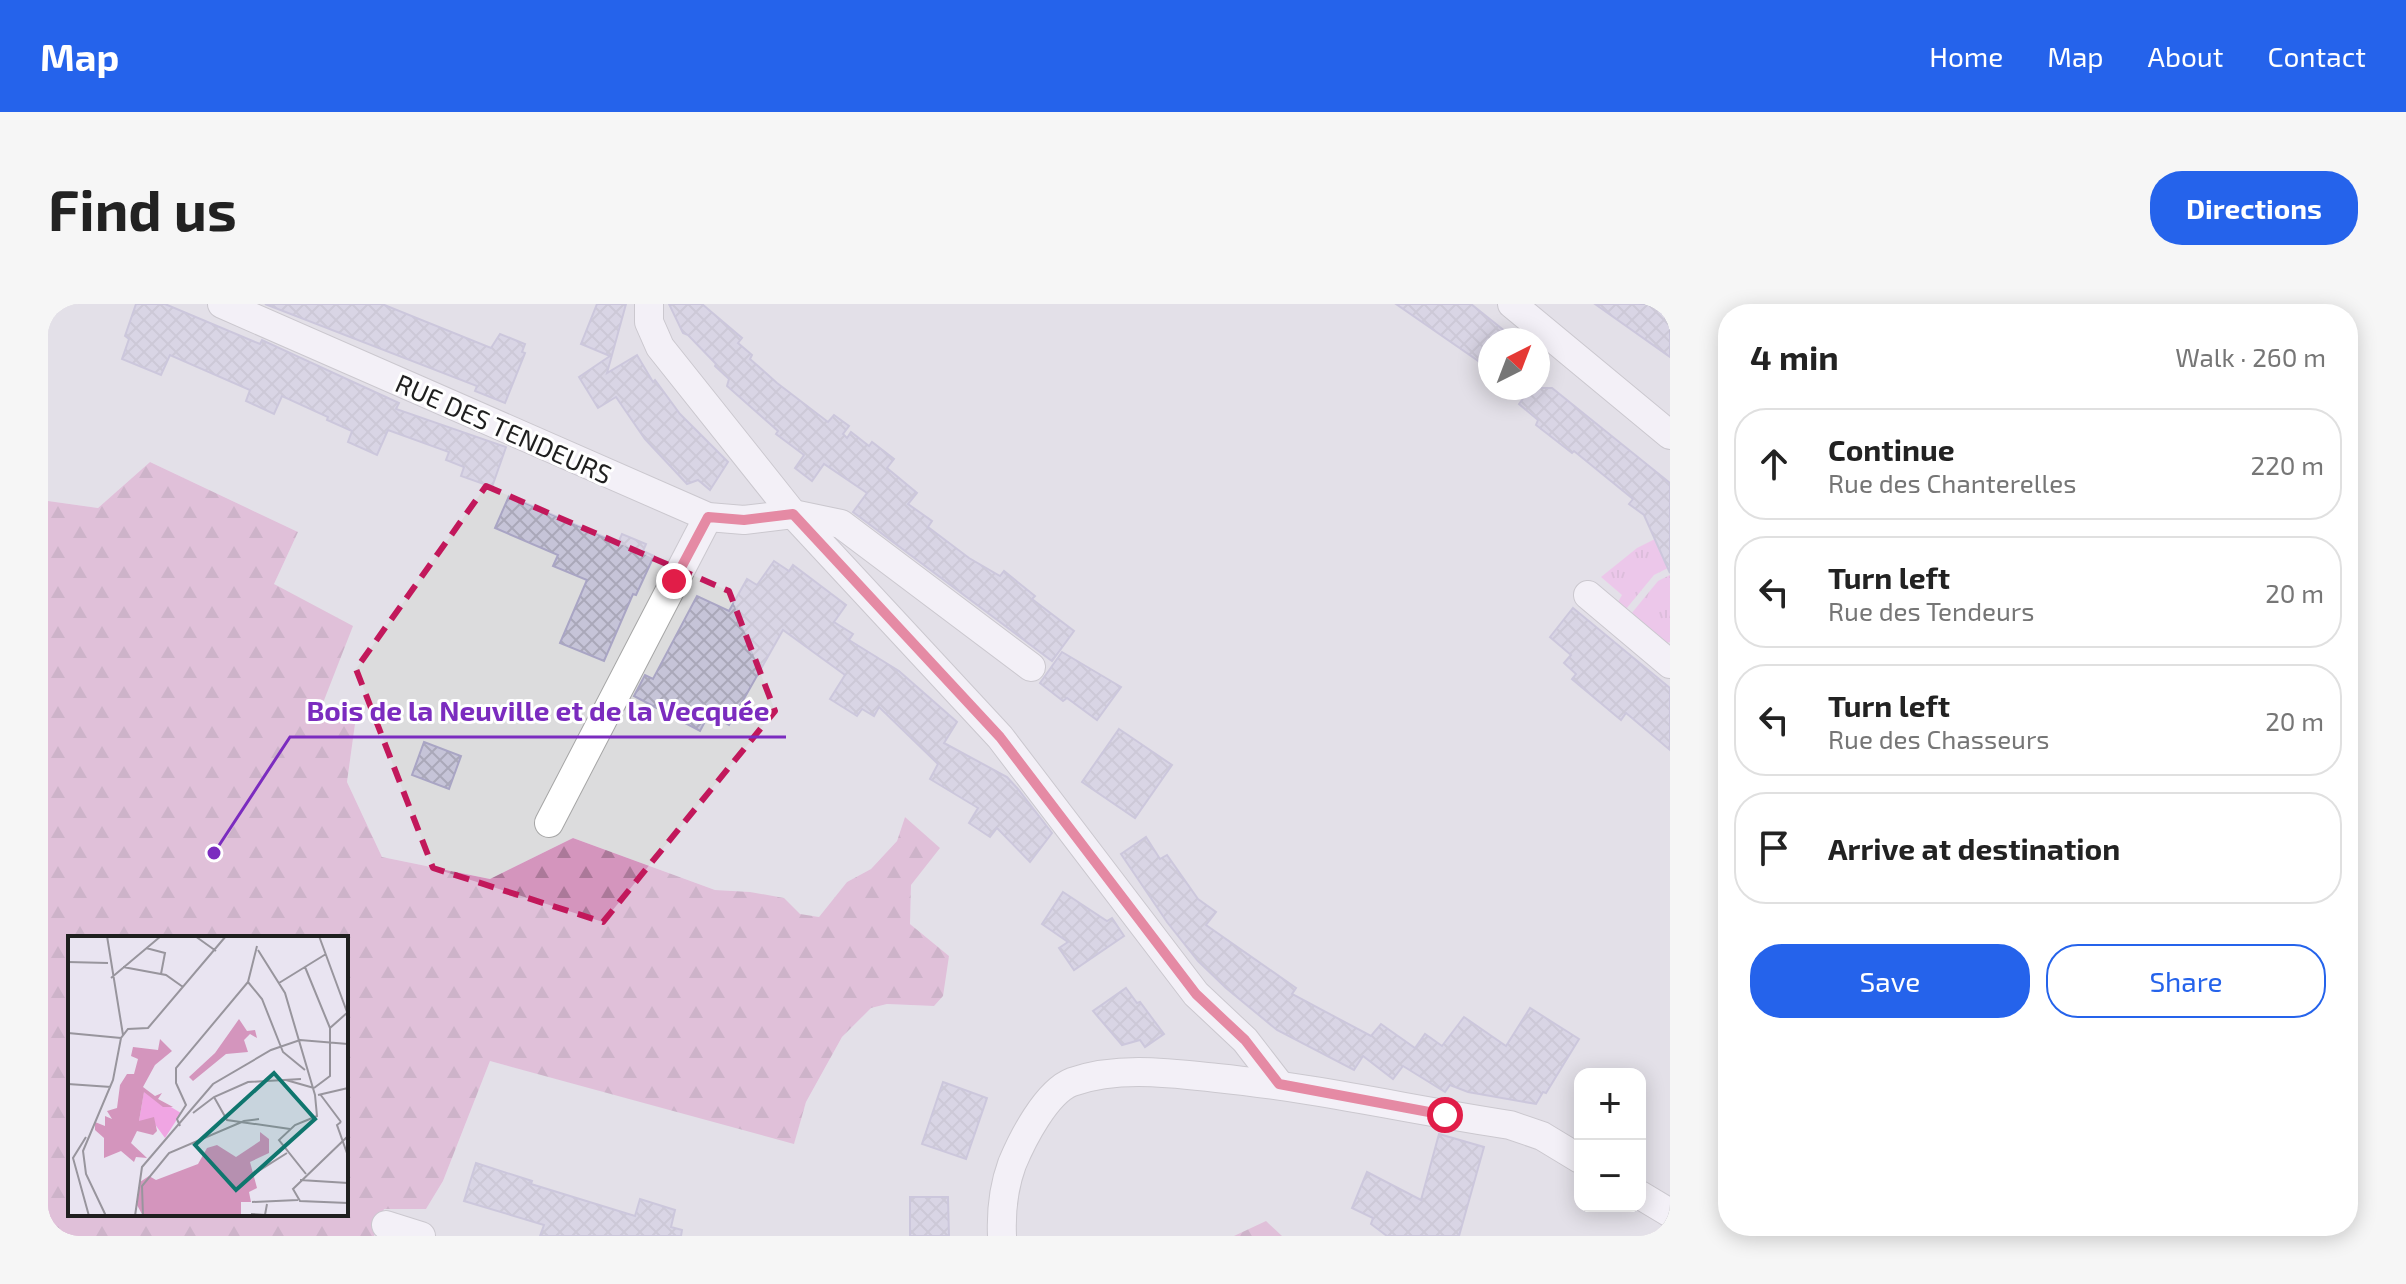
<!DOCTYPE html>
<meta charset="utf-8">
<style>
:root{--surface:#fff;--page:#f6f6f6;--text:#222;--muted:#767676;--line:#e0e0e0;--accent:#2563eb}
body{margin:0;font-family:"Exo 2",sans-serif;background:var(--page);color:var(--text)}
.controls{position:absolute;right:24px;bottom:24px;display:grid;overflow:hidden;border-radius:16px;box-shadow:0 4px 20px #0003}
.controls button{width:72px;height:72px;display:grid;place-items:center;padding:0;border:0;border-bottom:2px solid var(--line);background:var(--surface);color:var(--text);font:40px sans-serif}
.compass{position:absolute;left:1430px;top:24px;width:72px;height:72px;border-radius:50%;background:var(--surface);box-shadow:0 4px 20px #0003;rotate:42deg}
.stop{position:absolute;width:24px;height:24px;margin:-18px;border:6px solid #e11d48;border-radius:50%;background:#fff}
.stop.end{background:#e11d48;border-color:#fff;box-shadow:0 2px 8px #0008}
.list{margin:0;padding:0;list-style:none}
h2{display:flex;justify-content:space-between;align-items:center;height:104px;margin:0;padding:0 32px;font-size:34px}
h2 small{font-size:26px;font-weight:400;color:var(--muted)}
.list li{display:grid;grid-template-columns:52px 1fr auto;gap:24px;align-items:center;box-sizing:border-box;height:112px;margin:0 16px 16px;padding:0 16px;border:2px solid var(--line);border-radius:32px}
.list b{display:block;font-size:30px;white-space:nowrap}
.list p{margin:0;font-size:26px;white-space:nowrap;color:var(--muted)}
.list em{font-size:26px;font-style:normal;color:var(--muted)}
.actions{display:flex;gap:16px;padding:24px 32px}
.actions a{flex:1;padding:18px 0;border:2px solid var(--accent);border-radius:32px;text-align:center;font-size:28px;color:var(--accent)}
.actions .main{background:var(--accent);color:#fff}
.icon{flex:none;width:44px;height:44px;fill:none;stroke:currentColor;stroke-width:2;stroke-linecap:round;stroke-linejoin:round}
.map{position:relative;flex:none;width:1622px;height:932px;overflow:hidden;border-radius:32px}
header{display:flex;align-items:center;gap:48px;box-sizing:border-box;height:112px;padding:0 40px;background:var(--accent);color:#fff}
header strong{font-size:38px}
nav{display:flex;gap:44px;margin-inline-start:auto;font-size:28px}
.intro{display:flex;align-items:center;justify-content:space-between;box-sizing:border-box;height:192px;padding:0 48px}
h1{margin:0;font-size:56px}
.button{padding:20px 36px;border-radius:32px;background:var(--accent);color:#fff;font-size:28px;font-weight:700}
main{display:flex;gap:48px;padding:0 48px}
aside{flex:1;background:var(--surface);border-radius:32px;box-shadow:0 4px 20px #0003}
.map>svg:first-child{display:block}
</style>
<header>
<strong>Map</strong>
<nav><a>Home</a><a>Map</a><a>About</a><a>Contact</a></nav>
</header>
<div class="intro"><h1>Find us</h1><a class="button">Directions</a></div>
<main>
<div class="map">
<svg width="1622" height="932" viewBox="0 0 1622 932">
<defs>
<pattern id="grass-tufts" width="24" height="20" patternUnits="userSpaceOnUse" patternTransform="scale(2)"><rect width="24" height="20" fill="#f0a5e3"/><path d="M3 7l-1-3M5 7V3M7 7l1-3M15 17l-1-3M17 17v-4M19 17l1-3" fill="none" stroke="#cd8ec2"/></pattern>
<pattern id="forest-firs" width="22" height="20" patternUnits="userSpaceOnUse" patternTransform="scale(2)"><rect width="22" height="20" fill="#d495bd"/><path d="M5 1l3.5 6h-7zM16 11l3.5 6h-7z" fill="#ab7999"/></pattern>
<pattern id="building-cross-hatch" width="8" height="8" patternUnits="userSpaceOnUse" patternTransform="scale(2)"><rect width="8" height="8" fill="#c6c4d8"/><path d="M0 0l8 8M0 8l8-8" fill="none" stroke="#aaa8b9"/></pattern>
</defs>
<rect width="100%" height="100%" fill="#e9e4f1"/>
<path fill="#dcdcdd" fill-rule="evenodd" d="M0,0H1622V932H326L336,905H378L395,877L442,757L746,839L758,798L794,733L823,704L839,700L886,702L901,652L862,620L863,581L891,544L857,513L849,537L823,565L799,578L771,613L752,611L702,588L667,586L525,534L442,575L334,553L299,478L307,420L273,404L226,280L250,228L102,158L50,204L0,197ZM1442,36H1490V84H1442ZM1532,770H1592V902H1532Z"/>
<g fill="url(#grass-tufts)">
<path d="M1607,235L1620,264L1606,271L1578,305L1570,298L1574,291L1553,273L1589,244Z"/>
<path d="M1622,271V338L1619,339L1583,310L1610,277Z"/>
</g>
<g fill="url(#forest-firs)" fill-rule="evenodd">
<path d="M102,158L250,228L226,280L305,322L273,404L307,420L299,478L334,553L442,575L525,534L667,586L702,588L736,594L752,610L771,613L799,578L823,565L849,537L857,513L892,544L863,581L862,620L901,652L895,692L886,702L839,700L823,704L794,733L758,798L746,840L442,757L395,877L378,905H336L326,932H0V197L50,204ZM22,634H298V910H22Z"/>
<path d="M1218,917L1234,932H1186Z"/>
</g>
<g fill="url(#building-cross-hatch)" stroke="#a9a5c4" stroke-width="2">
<path d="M88,0H117L212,40L214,36L351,99L348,105L458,143L444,183L413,172L416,163L398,156L401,148L340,126L329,151L300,138L304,127L279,116L280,113L234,92L226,110L198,97L202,86L122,51L113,71L74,55L81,35L77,32Z"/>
<path d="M217,0H334L443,44L452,30L477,40L474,48L477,49L457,99L427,87L429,82Z"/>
<path d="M549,0H578L559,69L589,51L605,78L607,76L632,110L680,158L662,186L650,176L639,180L597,135L568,93L550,104L531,73L562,52L533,40Z"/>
<path d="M621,0H654L694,34L690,39L704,51L702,55L729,79L780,118L786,111L801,122L795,130L799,134L803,128L821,142L824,138L846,155L839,164L869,189L860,200L884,217L880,223L921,254L952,272L956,267L987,292L984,295L1026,327L1004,357L805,208L819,189L776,160L764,177L747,164L756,151L728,130L730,127L679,82L681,75L667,62L668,60L640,31L635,29Z"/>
<path d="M1348,0H1423L1468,36H1442V65Z"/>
<path d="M1547,0H1603L1622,14V53Z"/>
<path d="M1483,84H1504L1622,179V269L1596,211L1581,200L1585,195L1526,147L1524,149L1488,121L1490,116L1471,100Z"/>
<path d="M461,192L570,239L574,230L598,240L595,247L606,252L588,291L585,290L556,357L512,339L539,276L505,262L510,251L447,224Z"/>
<path d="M726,257L741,267L745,261L798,301L786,318L805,330L801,336L851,367L909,418L896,439L959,473L970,485L1004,529L982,558L949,524L942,533L921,519L930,504L882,475L890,460L831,403L826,412L814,405L809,412L782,395L797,371L735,326L681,421L661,410L652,427L586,392L597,371L605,375L649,292L681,307L699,275L709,281Z"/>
<path d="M1525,304L1622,384V446L1578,409L1573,416L1524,375L1528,370L1516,359L1523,351L1502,333Z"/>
<path d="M1014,348L1073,383L1049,416L1019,394L1015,397L992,379Z"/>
<path d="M1071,425L1124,461L1087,514L1034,478Z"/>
<path d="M376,438L413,452L401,485L364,471Z"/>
<path d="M1098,533L1112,555L1119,551L1150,595L1168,608L1158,621L1248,684L1244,690L1323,732L1333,720L1367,744L1377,730L1394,742L1416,713L1458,742L1482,704L1531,735L1498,789L1495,788L1488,800L1420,788L1402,781L1397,788L1355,762L1345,775L1315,752L1306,766L1229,726L1178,684L1150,657L1119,618L1073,550Z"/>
<path d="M1015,588L1059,617L1064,614L1076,632L1026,666L1011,644L1020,638L994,620Z"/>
<path d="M1078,684L1089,699L1092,698L1116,730L1097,743L1092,736L1074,741L1045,707Z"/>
<path d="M895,778L939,794L918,855L874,840Z"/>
<path d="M1391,830L1436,843L1411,932H1339L1323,920L1325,914L1304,904L1319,868L1373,896Z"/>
<path d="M428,859L484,877L483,880L587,912L592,895L627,906L623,923L634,926L633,932H492L496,921L416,897Z"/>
<path d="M862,893H900L901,932H862Z"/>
</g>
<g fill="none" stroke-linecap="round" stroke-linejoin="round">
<g stroke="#a6a6a6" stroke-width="30">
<g id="minor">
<path d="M174,0L660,213L696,216L745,210L793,220L983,363"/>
<path d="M601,0V18L612,43L745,210L952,433L1148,690L1197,736L1231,780"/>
<path d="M1464,0L1622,131"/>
<path d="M1540,291L1622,360"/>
<path d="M501,519L660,213"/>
<path d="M1592,891L1622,909"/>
<path d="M338,921L373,932"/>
<path d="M954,932C953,909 956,882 964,860C974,836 998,788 1024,778C1070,762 1121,769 1169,774C1268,784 1364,806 1462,821L1494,832L1532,855"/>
</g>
</g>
<use href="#minor" stroke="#fff" stroke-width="28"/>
</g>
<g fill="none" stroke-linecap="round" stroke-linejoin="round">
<path stroke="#e11d48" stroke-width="10" d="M626,277L660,213L696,216L745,210L952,433L1148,690L1197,736L1231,780L1397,811"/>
</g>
<path d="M0 0H1622V932H0ZM438,182L681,287L727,407L555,618L385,564L308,365Z" fill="#e9e4f1" fill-opacity=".55" fill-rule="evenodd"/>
<path fill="none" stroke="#c2185b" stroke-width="6" stroke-dasharray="16 10" stroke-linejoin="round" d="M438,182L681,287L727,407L555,618L385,564L308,365Z"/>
<g text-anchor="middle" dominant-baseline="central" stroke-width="6" stroke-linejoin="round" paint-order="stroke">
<g font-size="26" fill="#1f1f1f" stroke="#fff">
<text transform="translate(456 124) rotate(24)">RUE DES TENDEURS</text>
</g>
</g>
<g transform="translate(20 632)">
<rect width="280" height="280" fill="#e9e4f1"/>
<path d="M76,155L113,177L97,202L86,187L71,185Z" fill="#f0a5e3"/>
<path d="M171,83L179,95L187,94L189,102L182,98L176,104L180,116L158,118L125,145L121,141L147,117ZM92,103L104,115L87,129L75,151L87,160L94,157L90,163L105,171H95L76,156L71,185L86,181L89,195L85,199L69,195L63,207L79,222L68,221L66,226L53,215L36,222V202L27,194V186L37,190V180L44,183L39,175L49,172L52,149L59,138H66L70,123L63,120L65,111L90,114ZM192,196L201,203V217L182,226L189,252L181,256L183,266H173V280H75L69,269L72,246L81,240L88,244L130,228L139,212L149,209L168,221L192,205Z" fill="#d495bd"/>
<path fill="none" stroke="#98959d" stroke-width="2" d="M39,0L55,99M127,0L148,15M251,0L279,76M78,12L97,17L93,38M190,14L217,57L247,159L249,180L227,189L211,204L238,238M0,26L40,27M55,31L98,39L115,51M237,31L262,92M43,42L93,0M180,46L194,63L215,116L237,134M211,47L258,18M0,97L53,102M218,144L246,152M0,148L43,151M246,152L262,140V92L280,76M252,158L273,186M250,159L280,152M146,161L159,184L222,193M125,177L146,161L180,146L233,143M273,186L269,189L280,220M112,190L109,183L118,169L108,147V132L180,46L189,10M280,200L225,253L232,265L280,267M18,201L5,222L21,280M184,239L219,217M232,244L280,247M184,266L230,264M183,278L197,279L199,268M38,280L18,238L15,215L45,144L53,102L60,93L80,92L158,0M67,280L74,231L145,148L203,114L232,104L280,108M75,280L74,250L101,217L176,185L191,183"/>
<path fill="#0f766e" fill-opacity="0.15" stroke="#0f766e" stroke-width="4" d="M206,137L247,183L168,254L127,209Z"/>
<rect width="280" height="280" fill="none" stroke="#1f1f1f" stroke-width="4"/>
</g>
<path fill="none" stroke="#7b2cbf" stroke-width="3" d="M166 549L242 433H738"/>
<circle fill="#7b2cbf" stroke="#fff" stroke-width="3" cx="166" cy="549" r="8"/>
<g font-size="28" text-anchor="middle" font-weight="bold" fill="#7b2cbf" stroke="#fff" stroke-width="6" stroke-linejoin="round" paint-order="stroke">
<text x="490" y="417">Bois de la Neuville et de la Vecquée</text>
</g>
</svg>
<div class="controls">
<button>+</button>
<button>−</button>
</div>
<svg class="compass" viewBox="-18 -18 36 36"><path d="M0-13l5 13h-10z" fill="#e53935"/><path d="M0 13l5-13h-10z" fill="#767676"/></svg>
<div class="stop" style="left:1397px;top:811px"></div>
<div class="stop end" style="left:626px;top:277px"></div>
</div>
<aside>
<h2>4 min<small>Walk · 260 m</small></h2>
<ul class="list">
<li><svg class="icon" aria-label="ahead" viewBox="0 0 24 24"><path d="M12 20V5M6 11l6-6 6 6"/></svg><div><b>Continue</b><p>Rue des Chanterelles</p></div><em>220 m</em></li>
<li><svg class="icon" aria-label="left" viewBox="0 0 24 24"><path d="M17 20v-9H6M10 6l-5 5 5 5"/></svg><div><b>Turn left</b><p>Rue des Tendeurs</p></div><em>20 m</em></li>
<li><svg class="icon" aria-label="left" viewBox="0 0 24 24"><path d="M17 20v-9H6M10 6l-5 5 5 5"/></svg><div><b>Turn left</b><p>Rue des Chasseurs</p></div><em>20 m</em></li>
<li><svg class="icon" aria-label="arrive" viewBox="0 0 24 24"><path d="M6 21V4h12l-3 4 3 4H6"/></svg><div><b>Arrive at destination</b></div></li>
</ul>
<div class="actions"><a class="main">Save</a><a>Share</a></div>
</aside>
</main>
